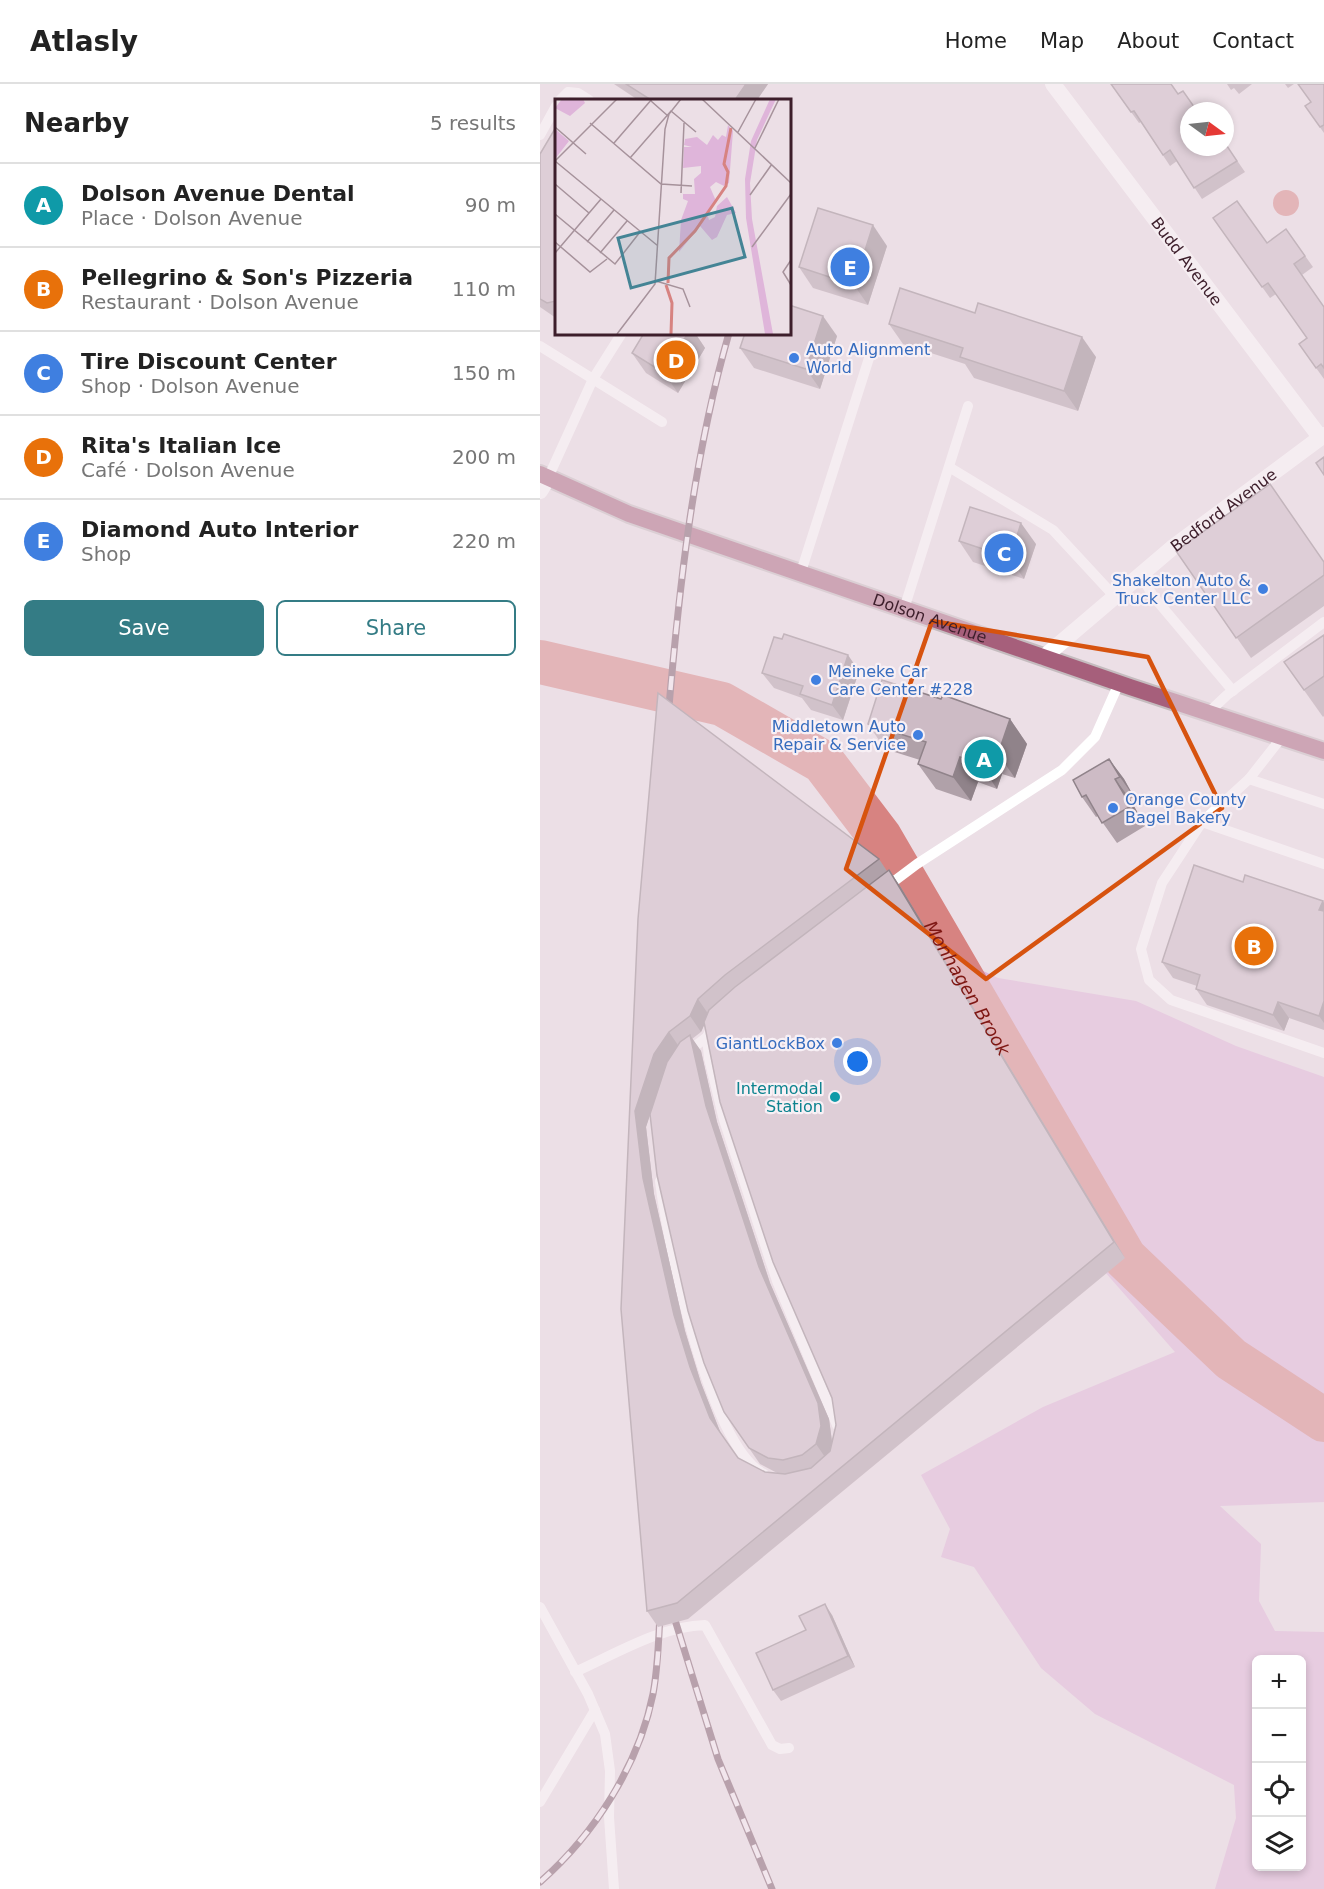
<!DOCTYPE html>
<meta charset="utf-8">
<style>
:root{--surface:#fff;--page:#f6f6f6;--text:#222;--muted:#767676;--line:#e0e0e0;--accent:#347c85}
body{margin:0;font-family:"DejaVu Sans",sans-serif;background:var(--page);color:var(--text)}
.controls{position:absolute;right:18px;bottom:18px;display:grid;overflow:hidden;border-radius:9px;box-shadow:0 3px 9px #0003}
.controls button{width:54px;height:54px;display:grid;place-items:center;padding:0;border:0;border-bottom:2px solid var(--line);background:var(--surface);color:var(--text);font:30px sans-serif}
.compass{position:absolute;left:640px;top:18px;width:54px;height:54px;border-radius:50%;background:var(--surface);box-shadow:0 3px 9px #0003;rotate:105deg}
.you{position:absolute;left:318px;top:978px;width:21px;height:21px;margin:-15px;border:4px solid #fff;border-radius:50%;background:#1a73e8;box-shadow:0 0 0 9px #1a73e833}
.badge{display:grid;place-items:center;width:39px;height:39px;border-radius:50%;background:var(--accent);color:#fff;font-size:20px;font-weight:700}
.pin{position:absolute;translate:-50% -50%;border:3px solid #fff;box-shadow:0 2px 6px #0006}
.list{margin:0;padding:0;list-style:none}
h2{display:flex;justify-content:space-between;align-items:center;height:78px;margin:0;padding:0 24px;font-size:26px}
h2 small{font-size:20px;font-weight:400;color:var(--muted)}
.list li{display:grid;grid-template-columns:39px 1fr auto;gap:18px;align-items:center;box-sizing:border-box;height:84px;padding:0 24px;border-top:2px solid var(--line)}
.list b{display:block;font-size:22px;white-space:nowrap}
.list p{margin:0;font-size:20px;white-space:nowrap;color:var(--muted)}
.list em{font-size:20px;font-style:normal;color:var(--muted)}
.actions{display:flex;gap:12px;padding:18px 24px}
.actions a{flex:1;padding:14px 0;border:2px solid var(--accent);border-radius:9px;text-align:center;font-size:21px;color:var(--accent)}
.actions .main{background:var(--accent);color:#fff}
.icon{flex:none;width:33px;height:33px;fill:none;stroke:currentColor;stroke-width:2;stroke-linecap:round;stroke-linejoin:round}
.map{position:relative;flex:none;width:784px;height:1805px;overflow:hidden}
header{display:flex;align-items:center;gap:36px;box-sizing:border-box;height:84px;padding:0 30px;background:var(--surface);border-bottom:2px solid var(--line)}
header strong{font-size:28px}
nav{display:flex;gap:33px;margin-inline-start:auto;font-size:21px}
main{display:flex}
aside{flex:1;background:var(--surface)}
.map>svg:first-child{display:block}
</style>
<header>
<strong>Atlasly</strong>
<nav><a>Home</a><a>Map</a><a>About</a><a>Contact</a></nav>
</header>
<main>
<aside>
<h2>Nearby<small>5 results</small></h2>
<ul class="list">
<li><span class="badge" style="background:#0f9aa8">A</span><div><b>Dolson Avenue Dental</b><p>Place · Dolson Avenue</p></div><em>90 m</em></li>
<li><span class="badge" style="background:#e8710a">B</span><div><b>Pellegrino &amp; Son's Pizzeria</b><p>Restaurant · Dolson Avenue</p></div><em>110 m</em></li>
<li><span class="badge" style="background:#3f7fe0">C</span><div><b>Tire Discount Center</b><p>Shop · Dolson Avenue</p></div><em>150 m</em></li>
<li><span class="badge" style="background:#e8710a">D</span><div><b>Rita's Italian Ice</b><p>Café · Dolson Avenue</p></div><em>200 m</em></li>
<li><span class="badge" style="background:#3f7fe0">E</span><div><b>Diamond Auto Interior</b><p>Shop</p></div><em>220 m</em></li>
</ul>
<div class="actions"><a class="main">Save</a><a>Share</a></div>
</aside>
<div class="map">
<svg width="784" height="1805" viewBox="0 0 784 1805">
<rect width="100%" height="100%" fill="#ecdfe6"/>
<path fill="#dfb5da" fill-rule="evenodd" d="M377,835L401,867L458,894L596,917L696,962L784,993V1418L680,1422L721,1460L719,1517L735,1547L784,1548V1805H675L696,1734L694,1701L555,1630L501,1584L434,1483L401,1473L410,1445L381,1391L503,1323L635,1268L544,1164ZM716,1576H762V1782H716Z"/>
<circle fill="#d78381" cx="746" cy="119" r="13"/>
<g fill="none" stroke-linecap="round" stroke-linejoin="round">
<path stroke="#d78381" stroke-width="44" id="s1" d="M0,578L182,620L283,678L340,753L585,1174L691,1275L784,1336"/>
<g stroke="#c5bcbf" stroke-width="20">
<g id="primary">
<path id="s4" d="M0,390L89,430L590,603L784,667"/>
</g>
</g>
<g stroke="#fff" stroke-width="10">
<path d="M20,16L28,8L38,9L49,16"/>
<path d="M0,51L16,22"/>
<path d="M0,262L122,338"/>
<path d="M409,383L513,446L575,513"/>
<path d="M8,394L53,295L82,249"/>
<path d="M261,488L330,271"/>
<path d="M601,491L613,512L693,607"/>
<path d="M364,525L428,322"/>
<path d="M668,629L687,611L784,538"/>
<path d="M742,653L709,695L662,738L622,799L601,865L609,896L631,916L784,969"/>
<path d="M709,695L784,720"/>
<path d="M662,738L784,780"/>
<path d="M345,804L377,780L522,686L555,653L579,599"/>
<path d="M171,945L167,953L169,974L184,1036L237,1197L297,1341"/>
<path d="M146,969L167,953"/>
<path d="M120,1097C127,1157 169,1362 224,1390"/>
<path d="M0,1523L48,1610L65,1650L70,1687L69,1733L74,1805"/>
<path d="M35,1588C75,1570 121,1542 165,1541L232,1661L240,1665L249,1664"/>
<path d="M0,1718L55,1626"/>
</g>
<g stroke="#fff" stroke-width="16">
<path id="s2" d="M513,0L780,353"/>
<path d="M0,407L8,394"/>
<path id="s3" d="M504,573L632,464L784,351"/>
</g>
<use href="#primary" stroke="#a65f7b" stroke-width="16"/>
<g stroke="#795866" stroke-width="7">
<g id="rail">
<path d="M128,634C139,504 153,375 189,249"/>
<path d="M131,1523L178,1675L232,1805"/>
<path d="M0,1798C54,1751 99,1681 113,1610C118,1583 119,1555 120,1527"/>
</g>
</g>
<use href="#rail" stroke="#f8f0f5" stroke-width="4.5" stroke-dasharray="14" stroke-linecap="butt"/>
</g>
<g fill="#b0a1a9" fill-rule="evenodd">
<path d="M74,0H228L217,16H98Z"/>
<path d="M571,0L638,10L682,65L687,62L705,88L662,115L637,77L630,82L601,38L599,39Z"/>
<path d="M687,0H712L699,10L694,4L691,6Z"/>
<path d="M745,0H754L748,4Z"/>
<path d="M784,0V49L765,22L771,18Z"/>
<path d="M16,43V234L0,223V70Z"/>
<path d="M673,134L727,159L746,145L773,183L762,191L784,223V295L759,260L767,254L736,210L730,214Z"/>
<path d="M347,162L328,221L273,204L259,183Z"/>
<path d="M349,240L556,273L538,327L434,294L425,280L363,260Z"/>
<path d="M104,249H155L165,264L138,309L106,289L92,269Z"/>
<path d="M297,252L280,305L214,284L200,264Z"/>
<path d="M419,457L496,460L484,495L433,478Z"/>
<path d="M636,467L784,478V522L711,574Z"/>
<path d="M784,551V632L783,633L744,578Z"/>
<path d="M319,587L303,636L271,626L262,614L234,604L222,589Z"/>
<path d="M401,615L470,635L487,660L475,694L462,690L457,705L438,698L431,717L396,705L378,680L380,676L345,665L328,640Z"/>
<path d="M569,675L584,695L594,713L590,715L605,742L577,759L558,732L556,733L542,713Z"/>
<path d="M339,775L347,787L360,802L585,1174L148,1535L118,1543L107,1527L98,835ZM164,941L292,1314L296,1341L292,1357L289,1335L230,1199L177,1038L161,967L152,955L161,948ZM110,1031L184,1328L220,1380L239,1390L225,1388L198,1375L181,1350L161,1299L145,1247L114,1110L106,1043Z"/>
<path d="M703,798L783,817L784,819V946L749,934L744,947L667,921L656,905L657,902L633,894L622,878Z"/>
<path d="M292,1531L315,1583L241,1617L233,1606L266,1546Z"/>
</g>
<g fill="#90838a">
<path d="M206,0H228L217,16H195Z"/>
<path d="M333,141L347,162L328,221L314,201Z"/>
<path d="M283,232L297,252L280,305L266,285Z"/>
<path d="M148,249H155L165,264L138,309L124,289Z"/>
<path d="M542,253L556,273L538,327L524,307Z"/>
<path d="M481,439L496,460L484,495L470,474Z"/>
<path d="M308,571L319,587L303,636L292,621Z"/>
<path d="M470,635L487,660L475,694L458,670Z"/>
<path d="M445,665L462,690L457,705L440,680Z"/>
<path d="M420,673L438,698L431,717L413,693Z"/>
<path d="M569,675L584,695L594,713L580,693Z"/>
<path d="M575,695L590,715L605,742L591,722Z"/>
<path d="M349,786L360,802L585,1174L574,1158Z"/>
<path d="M783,817L784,819V832L779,826Z"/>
<path d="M158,915L169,931L161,948L150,932Z"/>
<path d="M784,917V939L779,932Z"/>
<path d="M738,918L749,934L744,947L733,931Z"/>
<path d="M129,948L140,964L125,986L106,1043L114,1110L145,1247L161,1299L181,1350L170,1334L150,1283L134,1231L103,1094L95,1027L114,970Z"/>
<path d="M150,951L161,967L177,1038L230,1199L289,1335L292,1358L287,1376L276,1360L166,1022Z"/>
<path d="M285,1520L292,1531L315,1583L308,1572Z"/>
</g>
<g fill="#cdbbc5" stroke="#90838a" stroke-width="1.5">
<path d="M86,0H206L195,16H111Z"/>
<path d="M571,0H631L638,10L643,7L657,27H649V63H681L682,65L687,62L697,77L654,104L630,66L623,71L594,27L591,28Z"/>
<path d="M758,0H784V41L780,43L765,22L771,18Z"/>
<path d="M16,43V217L7,219L0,215V70Z"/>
<path d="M697,117L727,159L746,145L765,172L754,180L784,223V284L781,280L776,284L759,260L767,254L728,199L722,203L673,134Z"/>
<path d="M278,124L333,141L314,201L259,183Z"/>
<path d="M360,204L435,229L438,219L542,253L524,307L420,273L423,264L349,240Z"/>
<path d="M249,221L283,232L266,285L200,264L205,249H249Z"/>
<path d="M104,249H148L124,289L92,269Z"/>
<path d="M784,373V391L776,379Z"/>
<path d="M730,400L784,478V491L696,554L636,467Z"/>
<path d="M430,423L481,439L470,474L419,457Z"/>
<path d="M244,550L308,571L292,621L260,610L263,602L222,589L234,553L242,555Z"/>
<path d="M784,551V592L764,606L744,578Z"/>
<path d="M342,596L401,615L403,611L470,635L458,670L445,665L440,680L420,673L413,693L378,680L386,658L328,640Z"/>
<path d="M118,609L339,775L185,891L158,915L150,932L129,948L114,970L95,1027L103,1094L134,1231L150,1283L170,1334L198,1374L225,1388L245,1390L271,1384L290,1367L296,1341L292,1314L233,1178L180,1018L164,938L169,926L195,903L349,786L574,1158L137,1519L107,1527L81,1225L98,835Z"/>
<path d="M569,675L580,693L575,695L591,722L562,739L546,711L542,713L533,696Z"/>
<path d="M654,781L703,798L705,791L783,817L779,826L784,827V917L779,932L738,918L733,931L725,928L656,905L660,891L622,878Z"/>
<path d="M150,951L166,1022L219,1183L278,1319L281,1342L276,1360L262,1371L243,1376L228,1374L209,1364L184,1328L164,1279L148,1227L117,1091L110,1030L127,978L140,958Z"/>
<path d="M285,1520L308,1572L233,1606L216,1569L266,1546L259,1532Z"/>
</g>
<path d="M0 0H784V1805H0ZM392,537L608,573L682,724L446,895L306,785Z" fill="#ecdfe6" fill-opacity=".55" fill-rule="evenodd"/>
<path fill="none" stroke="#d7530f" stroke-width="4.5" stroke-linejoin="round" d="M392,537L608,573L682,724L446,895L306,785Z"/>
<g fill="#3f7fe0" stroke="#f8f0f5" stroke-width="2">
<circle cx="254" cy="274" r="6"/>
<circle cx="723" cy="505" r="6"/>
<circle cx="276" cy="596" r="6"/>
<circle cx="378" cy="651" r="6"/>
<circle cx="573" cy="724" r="6"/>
<circle cx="297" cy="959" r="6"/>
</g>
<circle fill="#0f9aa8" stroke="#f8f0f5" stroke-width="2" cx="295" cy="1013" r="6"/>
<g text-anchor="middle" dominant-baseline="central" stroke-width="4.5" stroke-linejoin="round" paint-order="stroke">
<g font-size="16" fill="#3d1e2b" stroke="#f8f0f5">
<text stroke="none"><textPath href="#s2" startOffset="222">Budd Avenue</textPath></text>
<text stroke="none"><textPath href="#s3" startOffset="232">Bedford Avenue</textPath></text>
<text stroke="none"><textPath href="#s4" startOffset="416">Dolson Avenue</textPath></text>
</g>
<g font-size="16" fill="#366cbe" stroke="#f8f0f5" text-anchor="start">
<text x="266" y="265">Auto Alignment<tspan x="266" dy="18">World</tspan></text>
<text x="711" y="496" text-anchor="end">Shakelton Auto &amp;<tspan x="711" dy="18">Truck Center LLC</tspan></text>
<text x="288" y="587">Meineke Car<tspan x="288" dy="18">Care Center #228</tspan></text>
<text x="366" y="642" text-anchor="end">Middletown Auto<tspan x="366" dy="18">Repair &amp; Service</tspan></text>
<text x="585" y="715">Orange County<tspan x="585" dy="18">Bagel Bakery</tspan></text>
<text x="285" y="959" text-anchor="end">GiantLockBox</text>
</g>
<g font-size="16" fill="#0d838f" stroke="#f8f0f5" text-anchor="end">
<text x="283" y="1004">Intermodal<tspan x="283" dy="18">Station</tspan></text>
</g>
<g font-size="18" font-style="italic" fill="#7e1713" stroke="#f8f0f5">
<text stroke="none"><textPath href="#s1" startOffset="572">Monhagen Brook</textPath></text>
</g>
</g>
<g transform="translate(15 15)">
<rect width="236" height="236" fill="#ecdfe6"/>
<path d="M7,0H28L30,4L15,17L0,9ZM215,0H221L202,41L195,84L197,120L218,235H210L191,119L190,80L196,42ZM173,26L178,32L174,84L169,87L161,83L155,88L161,102L152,114L154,121L160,118L162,107L172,98L181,114L172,116L162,138L157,141L145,127L124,153L126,121L133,102L128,100V95H140L139,80L146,74V67L128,69L129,48H137L129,46L130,40L142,38L152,46L158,36L163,41L167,36L171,38ZM0,30L14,42L0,60Z" fill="#dfb5da"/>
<path fill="none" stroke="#d78381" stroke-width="3" d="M113,184L114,159L140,132L171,87L173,73L169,65L176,29M111,186L117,204L116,235"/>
<path fill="none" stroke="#a6929b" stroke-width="1.5" d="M147,0L236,84M96,2L113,17M35,24L106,85L137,87M0,28L31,55M183,33L201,0M59,44L97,0M200,49L224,0M75,59L116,12L141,33M0,62L103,147M0,62L62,0M0,85L34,114M126,94L129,24M195,96L217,65M0,115L60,165L85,133M0,143L35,173L52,160M32,143L59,111M197,148L236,95M0,154L46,100M45,154L72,122M236,161L228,173L236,186M101,182L128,190L135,208M62,235L100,185L110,30L114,15L126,0"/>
<path fill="#448495" fill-opacity="0.15" stroke="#448495" stroke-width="3" d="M177,109L190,158L76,189L63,139Z"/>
<rect width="236" height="236" fill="none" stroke="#3d1e2b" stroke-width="3"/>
</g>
</svg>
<div class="controls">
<button>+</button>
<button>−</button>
<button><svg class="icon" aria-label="locate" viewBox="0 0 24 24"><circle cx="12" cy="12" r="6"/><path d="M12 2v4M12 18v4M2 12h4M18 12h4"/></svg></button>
<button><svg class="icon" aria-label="layers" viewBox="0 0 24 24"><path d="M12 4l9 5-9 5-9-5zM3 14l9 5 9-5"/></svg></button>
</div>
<svg class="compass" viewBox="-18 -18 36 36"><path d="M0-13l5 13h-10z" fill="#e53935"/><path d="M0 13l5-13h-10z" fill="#767676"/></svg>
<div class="you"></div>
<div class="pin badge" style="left:444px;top:675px;background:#0f9aa8">A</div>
<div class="pin badge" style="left:714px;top:862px;background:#e8710a">B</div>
<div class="pin badge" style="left:464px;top:469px;background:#3f7fe0">C</div>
<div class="pin badge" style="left:136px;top:276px;background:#e8710a">D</div>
<div class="pin badge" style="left:310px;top:183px;background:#3f7fe0">E</div>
</div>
</main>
